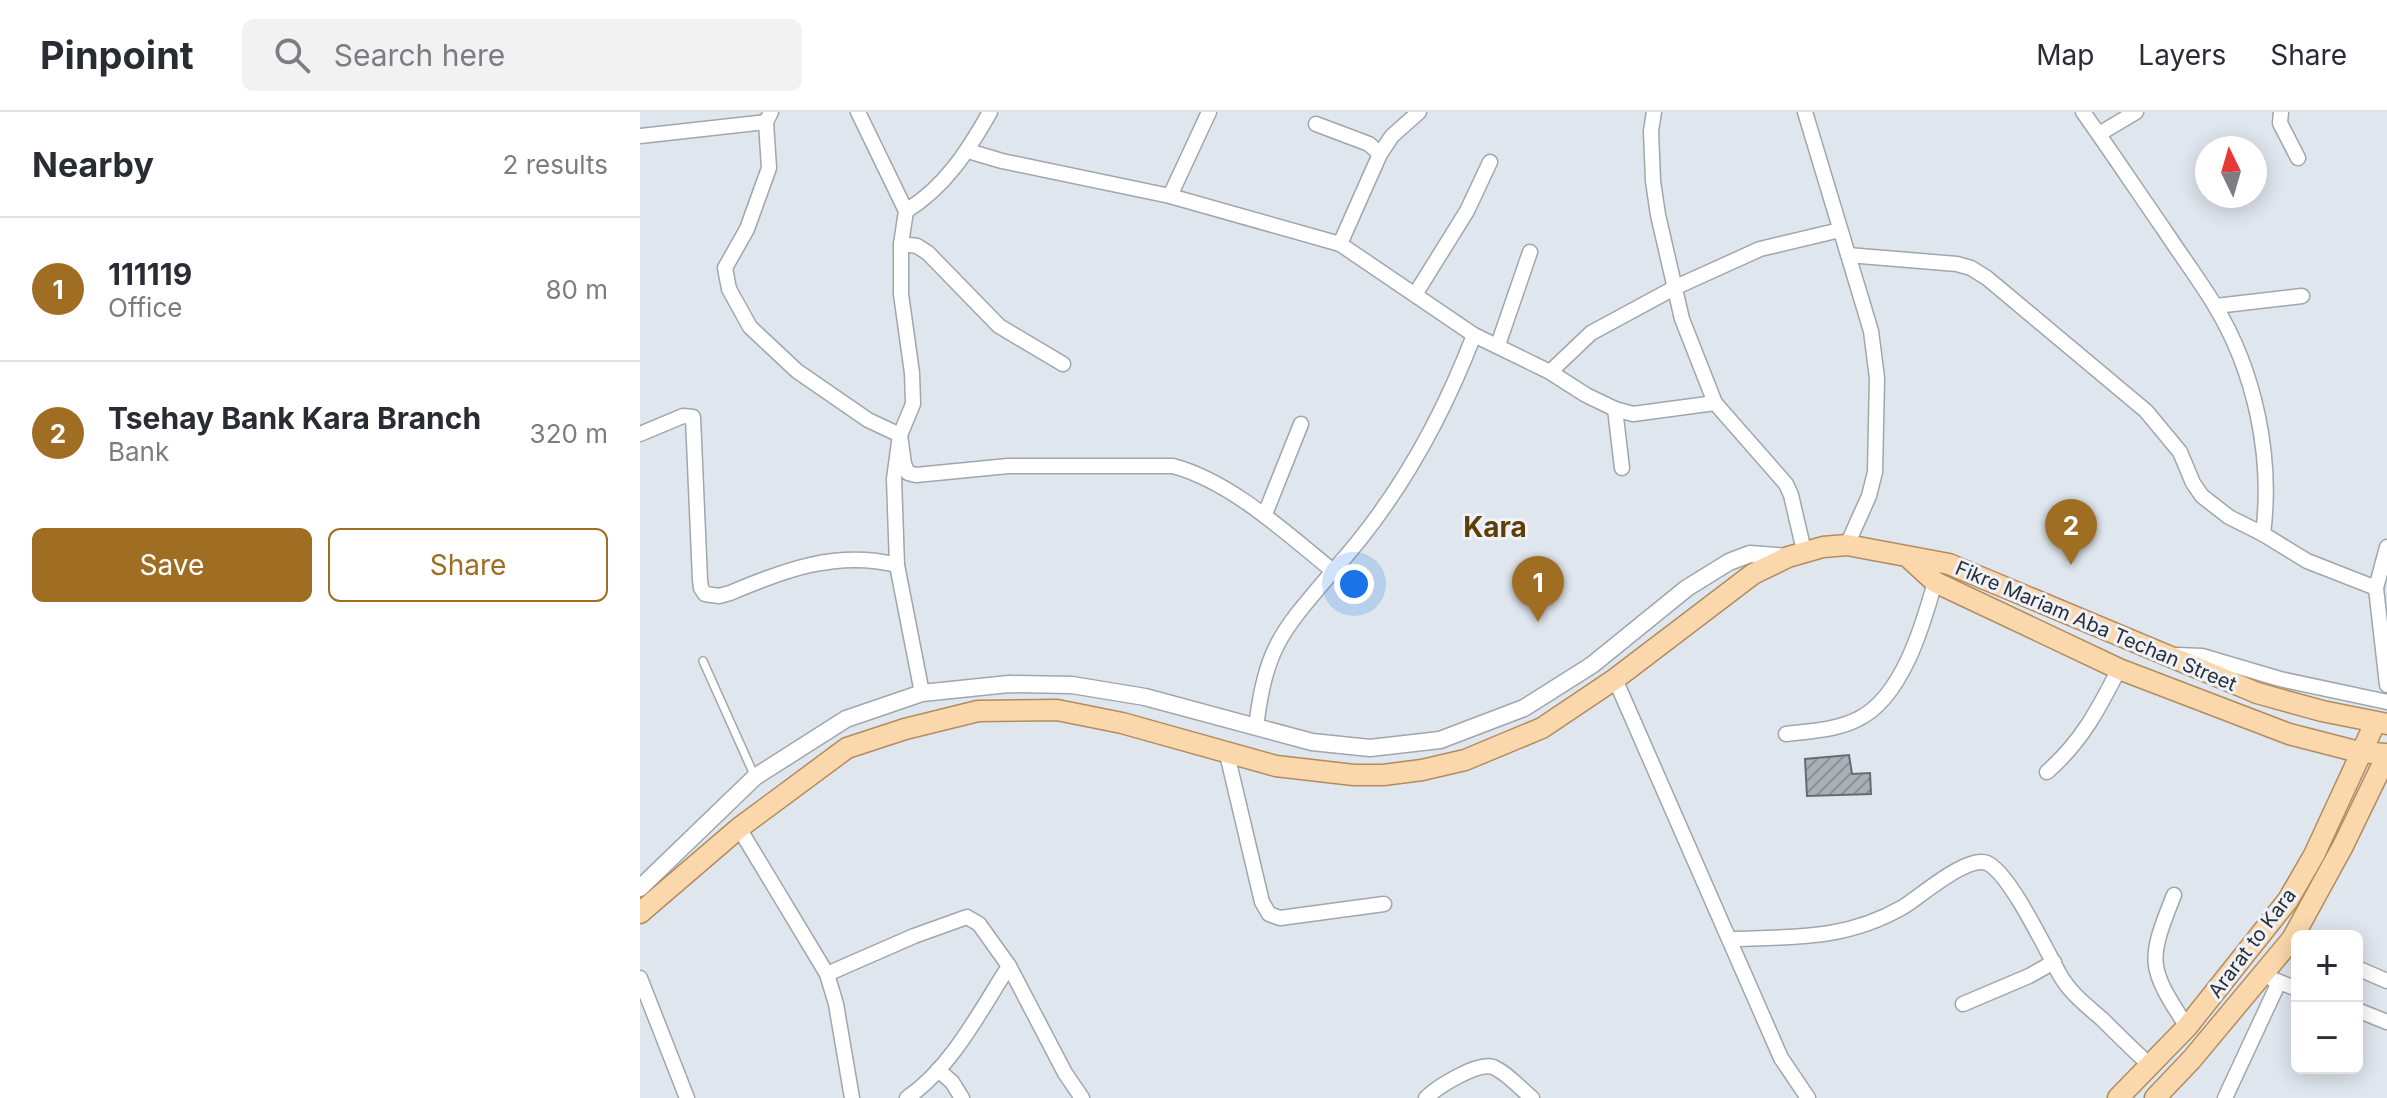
<!DOCTYPE html>
<meta charset="utf-8">
<style>
:root{--surface:#fff;--page:#f2f2f3;--text:#2b2b33;--muted:#7c7c81;--line:#e1e1e2;--accent:#9f6e22}
body{margin:0;font-family:Inter,sans-serif;background:var(--page);color:var(--text)}
.controls{position:absolute;right:24px;bottom:24px;display:grid;overflow:hidden;border-radius:12px;box-shadow:0 4px 20px #0003}
.controls button{width:72px;height:72px;display:grid;place-items:center;padding:0;border:0;border-bottom:2px solid var(--line);background:var(--surface);color:var(--text);font:40px sans-serif}
.compass{position:absolute;left:1555px;top:24px;width:72px;height:72px;border-radius:50%;background:var(--surface);box-shadow:0 4px 20px #0003;rotate:355deg}
.you{position:absolute;left:714px;top:472px;width:28px;height:28px;margin:-20px;border:6px solid #fff;border-radius:50%;background:#1a73e8;box-shadow:0 0 0 12px #1a73e833}
.badge{display:grid;place-items:center;width:52px;height:52px;border-radius:50%;background:var(--accent);color:#fff;font-size:26px;font-weight:700}
.pin{position:absolute;translate:-50% -66px;filter:drop-shadow(0 2px 4px #0008)}
.pin::after{content:'';position:absolute;top:42px;width:28px;height:24px;background:inherit;clip-path:polygon(0 0,100% 0,50% 100%)}
.list{margin:0;padding:0;list-style:none}
h2{display:flex;justify-content:space-between;align-items:center;height:104px;margin:0;padding:0 32px;font-size:34px}
h2 small{font-size:26px;font-weight:400;color:var(--muted)}
.list li{display:grid;grid-template-columns:52px 1fr auto;gap:24px;align-items:center;box-sizing:border-box;height:144px;padding:0 32px;border-top:2px solid var(--line)}
.list b{display:block;font-size:30px;white-space:nowrap}
.list p{margin:0;font-size:26px;white-space:nowrap;color:var(--muted)}
.list em{font-size:26px;font-style:normal;color:var(--muted)}
.actions{display:flex;gap:16px;padding:24px 32px}
.actions a{flex:1;padding:18px 0;border:2px solid var(--accent);border-radius:12px;text-align:center;font-size:28px;color:var(--accent)}
.actions .main{background:var(--accent);color:#fff}
.icon{flex:none;width:44px;height:44px;fill:none;stroke:currentColor;stroke-width:2;stroke-linecap:round;stroke-linejoin:round}
.map{position:relative;flex:none;width:1747px;height:986px;overflow:hidden}
header{display:flex;align-items:center;gap:48px;box-sizing:border-box;height:112px;padding:0 40px;background:var(--surface);border-bottom:2px solid var(--line)}
header strong{font-size:38px}
nav{display:flex;gap:44px;margin-inline-start:auto;font-size:28px}
.search{width:560px;height:72px;background:var(--page);display:flex;align-items:center;gap:20px;box-sizing:border-box;padding:0 28px;border-radius:12px;color:var(--muted);font-size:30px}
main{display:flex}
aside{flex:1;background:var(--surface)}
.map>svg:first-child{display:block}
</style>
<header>
<strong>Pinpoint</strong>
<div class="search"><svg class="icon" aria-label="search" viewBox="0 0 24 24"><circle cx="10" cy="10" r="6"/><path d="M15 15l6 6"/></svg>Search here</div>
<nav><a>Map</a><a>Layers</a><a>Share</a></nav>
</header>
<main>
<aside>
<h2>Nearby<small>2 results</small></h2>
<ul class="list">
<li><span class="badge">1</span><div><b>111119</b><p>Office</p></div><em>80 m</em></li>
<li><span class="badge">2</span><div><b>Tsehay Bank Kara Branch</b><p>Bank</p></div><em>320 m</em></li>
</ul>
<div class="actions"><a class="main">Save</a><a>Share</a></div>
</aside>
<div class="map">
<svg width="1747" height="986" viewBox="0 0 1747 986">
<defs>
<pattern id="building-hatch" width="6" height="6" patternUnits="userSpaceOnUse" patternTransform="scale(2)"><rect width="6" height="6" fill="#abb0b7"/><path d="M-1 1l2-2M0 6l6-6M5 7l2-2" fill="none" stroke="#8c9095"/></pattern>
</defs>
<rect width="100%" height="100%" fill="#e0e6ee"/>
<path fill="url(#building-hatch)" stroke="#666b72" stroke-width="2" d="M1209,643L1212,662L1230,661L1231,682L1167,684L1165,647Z"/>
<g fill="none" stroke-linecap="round" stroke-linejoin="round">
<g stroke="#a0a6ad" stroke-width="10">
<path id="service" d="M63,549L115,665"/>
</g>
<g stroke="#a0a6ad" stroke-width="17">
<g id="minor">
<path d="M131,0L126,10L129,56L107,117L85,156L89,177L110,215L157,259L228,308L260,323L264,352L268,361L276,363L368,354H533C592,370 646,421 693,459C642,519 626,534 616,615"/>
<path d="M218,0L266,99L261,132V182L272,261L273,292L260,323L254,367L257,453L282,581"/>
<path d="M1014,0L1011,19L1013,69L1018,103L1042,207L1075,291"/>
<path d="M1165,0L1231,219L1237,266L1235,360L1229,384L1207,433"/>
<path d="M1443,0C1470,38 1496,77 1523,116C1540,142 1558,166 1574,192C1615,259 1633,344 1623,422L1667,449L1736,476L1747,573"/>
<path d="M1641,0L1640,11L1658,46"/>
<path d="M676,12L729,32L740,42"/>
<path d="M1459,22L1496,0"/>
<path d="M0,24L126,10"/>
<path d="M328,39L362,49L530,84L700,132L834,223L910,260L946,283L975,297L993,302L1075,291L1146,372L1151,383L1164,439"/>
<path d="M530,84L569,0"/>
<path d="M266,99C305,75 328,39 350,0"/>
<path d="M261,132L277,134L288,141L359,214L423,252"/>
<path d="M700,132L740,42L752,24L779,0"/>
<path d="M1208,143L1317,152L1331,156L1347,166L1506,299L1540,340L1553,371L1562,384L1589,405L1623,422"/>
<path d="M776,181L827,99L850,50"/>
<path d="M1576,194L1662,184"/>
<path d="M858,233L890,140"/>
<path d="M910,260L951,221L1036,175L1120,137L1200,118"/>
<path d="M975,297L982,356"/>
<path d="M0,322L43,304L53,305L60,468L61,476L65,482L79,484L90,481C144,458 197,438 257,453"/>
<path d="M625,402L661,312"/>
<path d="M693,459C755,391 801,309 834,223"/>
<path d="M1736,476L1747,435"/>
<path d="M1537,543L1562,544L1640,567L1747,590"/>
<path d="M975,567L1141,946L1168,986"/>
<path d="M1146,622C1170,619 1197,618 1218,607C1262,586 1283,513 1295,470"/>
<path d="M586,638L622,790L629,802L640,806L744,792"/>
<path d="M1407,660C1442,629 1458,598 1479,557"/>
<path d="M99,716L187,862L196,892L212,986"/>
<path d="M1534,783C1507,850 1508,855 1547,915"/>
<path d="M1091,827C1154,825 1206,828 1263,795C1281,784 1327,743 1347,751C1370,761 1407,840 1420,863C1430,881 1447,894 1462,907C1478,923 1494,939 1511,954"/>
<path d="M369,854L425,961L442,986"/>
<path d="M1717,856L1747,869"/>
<path d="M187,862L274,824L327,805L339,812L369,854C340,899 312,955 267,986"/>
<path d="M0,866L47,986"/>
<path d="M1632,867L1657,877"/>
<path d="M1323,892L1389,864L1414,850"/>
<path d="M1717,898L1747,910"/>
<path d="M298,958L312,970L322,986"/>
<path d="M786,986C797,975 837,950 853,955C866,960 881,977 892,986"/>
<path d="M1585,986L1639,870"/>
</g>
</g>
<g stroke="#a0a6ad" stroke-width="19">
<path id="tertiary" d="M0,776L115,665L206,607L282,581L369,572L432,573L505,585L672,630L730,636L800,628L884,596L952,553L1047,476L1089,450L1110,442L1148,445"/>
</g>
<g stroke="#b18c5e" stroke-width="23">
<g id="primary">
<path d="M1270,447L1295,470L1479,557L1649,622L1719,640L1747,642"/>
<path d="M0,801L99,716L207,636L265,617L338,599L417,598L482,611L636,654L714,663H743L782,658L825,648L902,616L975,567L1113,462L1148,445L1183,435L1207,433L1309,452L1617,581L1682,599L1747,612"/>
<path d="M1478,986L1547,915L1648,788L1674,743L1735,611"/>
<path d="M1515,986L1552,947L1652,827L1703,734L1747,643"/>
</g>
</g>
<use href="#service" stroke="#fff" stroke-width="7"/>
<use href="#minor" stroke="#fff" stroke-width="14"/>
<use href="#tertiary" stroke="#fff" stroke-width="16"/>
<use href="#primary" stroke="#fbd8ac" stroke-width="20"/>
</g>
<g text-anchor="middle" dominant-baseline="central" stroke-width="6" stroke-linejoin="round" paint-order="stroke">
<g font-size="20" fill="#2d2f32" stroke="#eef3fb">
<text transform="translate(1456 514) rotate(23)">Fikre Mariam Aba Techan Street</text>
<text transform="translate(1612 831) rotate(-53)">Ararat to Kara</text>
</g>
<g font-size="28" font-weight="bold" fill="#5f3e06" stroke="#eef3fb">
<text x="855" y="415">Kara</text>
</g>
</g>
</svg>
<div class="controls">
<button>+</button>
<button>−</button>
</div>
<svg class="compass" viewBox="-18 -18 36 36"><path d="M0-13l5 13h-10z" fill="#e53935"/><path d="M0 13l5-13h-10z" fill="#7c7c81"/></svg>
<div class="you"></div>
<div class="pin badge" style="left:898px;top:510px">1</div>
<div class="pin badge" style="left:1431px;top:453px">2</div>
</div>
</main>
